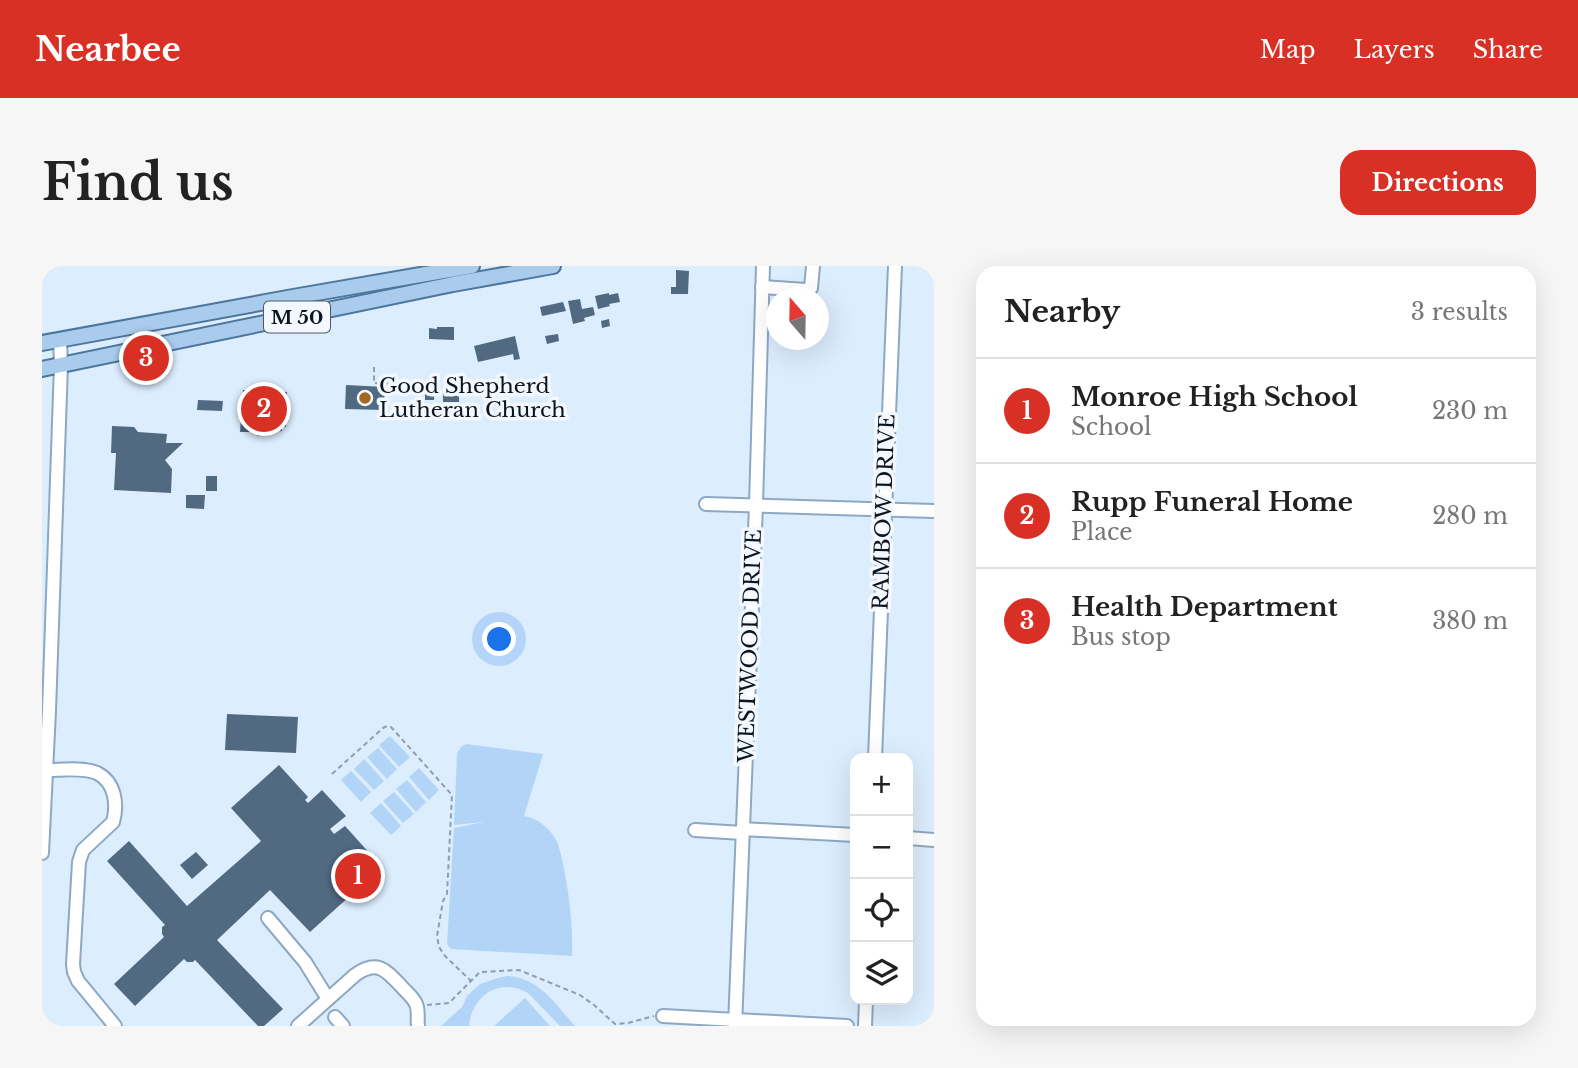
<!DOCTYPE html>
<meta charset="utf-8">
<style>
:root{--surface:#fff;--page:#f6f6f6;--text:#222;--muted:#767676;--line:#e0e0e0;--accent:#d93025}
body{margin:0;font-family:"Libre Baskerville",serif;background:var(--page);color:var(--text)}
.controls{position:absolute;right:21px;bottom:21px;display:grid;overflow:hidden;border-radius:14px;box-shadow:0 7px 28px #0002}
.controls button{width:63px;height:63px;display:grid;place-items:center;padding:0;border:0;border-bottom:2px solid var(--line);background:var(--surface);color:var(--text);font:35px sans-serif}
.compass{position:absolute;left:724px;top:21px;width:63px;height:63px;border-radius:50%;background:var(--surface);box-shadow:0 7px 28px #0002;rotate:340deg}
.you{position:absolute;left:458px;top:374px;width:24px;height:24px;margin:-18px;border:5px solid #fff;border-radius:50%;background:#1a73e8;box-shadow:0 0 0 10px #1a73e833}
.badge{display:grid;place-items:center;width:46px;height:46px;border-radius:50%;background:var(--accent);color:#fff;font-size:23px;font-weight:700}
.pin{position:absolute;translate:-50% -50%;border:4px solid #fff;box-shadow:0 2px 7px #0006}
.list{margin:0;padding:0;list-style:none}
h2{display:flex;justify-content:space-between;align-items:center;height:91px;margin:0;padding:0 28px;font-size:30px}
h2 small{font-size:23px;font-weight:400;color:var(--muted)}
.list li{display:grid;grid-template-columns:46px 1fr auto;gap:21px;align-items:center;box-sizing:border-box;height:105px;padding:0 28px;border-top:2px solid var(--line)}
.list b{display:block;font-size:26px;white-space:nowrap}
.list p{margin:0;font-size:23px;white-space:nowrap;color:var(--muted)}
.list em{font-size:23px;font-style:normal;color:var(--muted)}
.icon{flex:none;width:38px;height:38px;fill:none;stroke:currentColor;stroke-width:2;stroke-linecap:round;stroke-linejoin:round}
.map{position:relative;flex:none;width:892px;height:760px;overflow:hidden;border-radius:21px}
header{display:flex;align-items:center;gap:42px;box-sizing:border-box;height:98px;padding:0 35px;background:var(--accent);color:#fff}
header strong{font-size:33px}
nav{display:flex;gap:38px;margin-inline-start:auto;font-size:24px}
.intro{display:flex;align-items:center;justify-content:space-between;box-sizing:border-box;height:168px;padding:0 42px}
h1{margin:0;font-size:49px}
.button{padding:18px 32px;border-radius:21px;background:var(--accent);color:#fff;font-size:24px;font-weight:700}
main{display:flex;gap:42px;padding:0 42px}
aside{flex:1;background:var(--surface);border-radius:21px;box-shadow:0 7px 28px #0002}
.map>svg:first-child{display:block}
</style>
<header>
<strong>Nearbee</strong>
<nav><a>Map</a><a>Layers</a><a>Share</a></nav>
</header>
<div class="intro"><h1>Find us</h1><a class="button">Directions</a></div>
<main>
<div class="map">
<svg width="892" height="760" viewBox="0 0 892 760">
<rect width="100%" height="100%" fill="#dcedfe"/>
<g fill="#b2d5f7">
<path d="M348,470L368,491L357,501L337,479Z"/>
<path d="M424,478L501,488L482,550C496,552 509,563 515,576C519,586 521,597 523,608C528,635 531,662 530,690L409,683L405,678L412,562L442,556L412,559L415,488L419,481Z"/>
<path d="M336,482L355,503L345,513L325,491Z"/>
<path d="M322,493L342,515L332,524L312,503Z"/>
<path d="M377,502L397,524L387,534L367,511Z"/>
<path d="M309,505L329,526L319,536L299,514Z"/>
<path d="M365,514L384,536L374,546L354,523Z"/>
<path d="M352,526L372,548L361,557L341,535Z"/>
<path d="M339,537L359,560L349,569L328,547Z"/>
<path d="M465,710C497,711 514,739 533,760H518L486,727C458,711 430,729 427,760H399L420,741L425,730L438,718L456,712Z"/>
<path d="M483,732L508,760H452Z"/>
</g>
<g fill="#516a82">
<path d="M634,4L647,5L646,28H629V21H634Z"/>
<path d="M567,27V29L576,27L578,36L567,38L568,40L556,43L553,30Z"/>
<path d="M538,33L540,43L551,41L553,49L542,52L543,55L531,58L526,35Z"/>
<path d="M521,36L524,45L500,50L498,41Z"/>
<path d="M567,53L568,60L560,62L559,55Z"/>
<path d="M395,61H412V74L387,73V62L395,63Z"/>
<path d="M516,68L517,75L505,78L503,70Z"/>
<path d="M473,70L478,93L472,94L471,88L436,96L432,80Z"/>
<path d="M304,119L343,121L342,144L303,143Z"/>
<path d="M222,121L226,122L228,125L245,126L244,161L240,160V165L221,166L220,169L215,170V166H198L201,124H219Z"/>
<path d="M383,124H393L392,134H383Z"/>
<rect x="401" y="125" width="16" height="11"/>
<path d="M156,134L181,135L180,145L155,144Z"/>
<path d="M70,160L92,161L96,166L125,168L124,177H141L123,194L130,203L129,227L72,224L74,187H69Z"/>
<rect x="164" y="210" width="11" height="15"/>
<path d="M144,229H163L162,243L144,242Z"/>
<path d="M185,448L256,451L254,487L183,484Z"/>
<path d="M237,499L266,531L263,534L266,537L280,524L304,550L288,563L292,568L303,560L340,601L268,666L228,624L175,674L241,743L222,760H216L153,694L151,696H145L142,693L93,740L72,718L122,671L120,668V661L123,659L65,595L87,575L145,640L219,575L189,542Z"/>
<path d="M154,586L166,599L150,613L138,599Z"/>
</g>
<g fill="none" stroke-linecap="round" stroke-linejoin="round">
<g stroke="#8da8c2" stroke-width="16">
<g id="minor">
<path d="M720,21L764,24L769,22L771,0"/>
<path d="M664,238L892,245"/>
<path d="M833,492L853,0"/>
<path d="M4,504C18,504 42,501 55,507C73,516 76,538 71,556L41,584L37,596L31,698L32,706L36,715L73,760"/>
<path d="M700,563L813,569"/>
<path d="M653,564L700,567"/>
<path d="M866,572L892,574"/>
<path d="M0,587L7,445L19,99L18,74"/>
<path d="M226,652L263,696L286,733"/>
<path d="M621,750L805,760"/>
<path d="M293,751L301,760"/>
<path d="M256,760L313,709C335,693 344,704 359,720C364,726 371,731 374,738C377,744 375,753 376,760"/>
<path d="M693,760L714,239L721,0"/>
<path d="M823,760L824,734"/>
</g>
</g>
<g stroke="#4d769c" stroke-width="18">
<g id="major">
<path d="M0,77L251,31L430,0"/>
<path d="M0,103L411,18L511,0"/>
</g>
</g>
<g stroke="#8f9eac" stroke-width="2" stroke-dasharray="5 3.5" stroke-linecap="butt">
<path d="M332,101V117L368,119"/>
<path d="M290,508L341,462L345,460L349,461L410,529L405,628L401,635L395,670L397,681L403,690L429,715"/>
<path d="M385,739L407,737L438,706L477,704L538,729L552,739L573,758L586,757L612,750"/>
</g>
<use href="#minor" stroke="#fff" stroke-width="12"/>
<use href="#major" stroke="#a9cbec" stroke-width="14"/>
</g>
<circle fill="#9f6924" stroke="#f3f8fe" stroke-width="2.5" cx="323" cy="132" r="7"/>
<g text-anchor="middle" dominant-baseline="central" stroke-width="7" stroke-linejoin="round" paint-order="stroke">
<rect fill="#f3f8fe" stroke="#515a63" stroke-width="2" x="222" y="35.5" width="66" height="31" rx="5"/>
<g font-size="19" font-weight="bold" fill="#0c1620">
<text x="255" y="51">M 50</text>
</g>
<g font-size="21" fill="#0c1620" stroke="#f3f8fe" text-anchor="start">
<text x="337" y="120">Good Shepherd<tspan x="337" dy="24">Lutheran Church</tspan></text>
</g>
<g font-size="21" fill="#0c1620" stroke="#f3f8fe">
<text transform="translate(842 246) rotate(-88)">RAMBOW DRIVE</text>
<text transform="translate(708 380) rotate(-88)">WESTWOOD DRIVE</text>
</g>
</g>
</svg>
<div class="controls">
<button>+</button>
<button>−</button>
<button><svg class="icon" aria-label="locate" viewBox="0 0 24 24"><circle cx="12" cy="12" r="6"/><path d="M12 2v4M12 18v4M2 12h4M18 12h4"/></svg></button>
<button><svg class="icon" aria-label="layers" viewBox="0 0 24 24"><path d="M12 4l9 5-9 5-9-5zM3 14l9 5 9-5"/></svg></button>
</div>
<svg class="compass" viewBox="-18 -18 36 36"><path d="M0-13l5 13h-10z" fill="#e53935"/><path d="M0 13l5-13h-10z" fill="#767676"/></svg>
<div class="you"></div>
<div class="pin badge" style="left:316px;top:610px">1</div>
<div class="pin badge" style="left:222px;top:143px">2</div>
<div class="pin badge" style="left:104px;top:92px">3</div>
</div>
<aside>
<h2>Nearby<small>3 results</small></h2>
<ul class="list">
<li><span class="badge">1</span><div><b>Monroe High School</b><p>School</p></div><em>230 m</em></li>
<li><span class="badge">2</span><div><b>Rupp Funeral Home</b><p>Place</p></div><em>280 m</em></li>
<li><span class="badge">3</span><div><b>Health Department</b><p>Bus stop</p></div><em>380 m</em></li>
</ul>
</aside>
</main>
